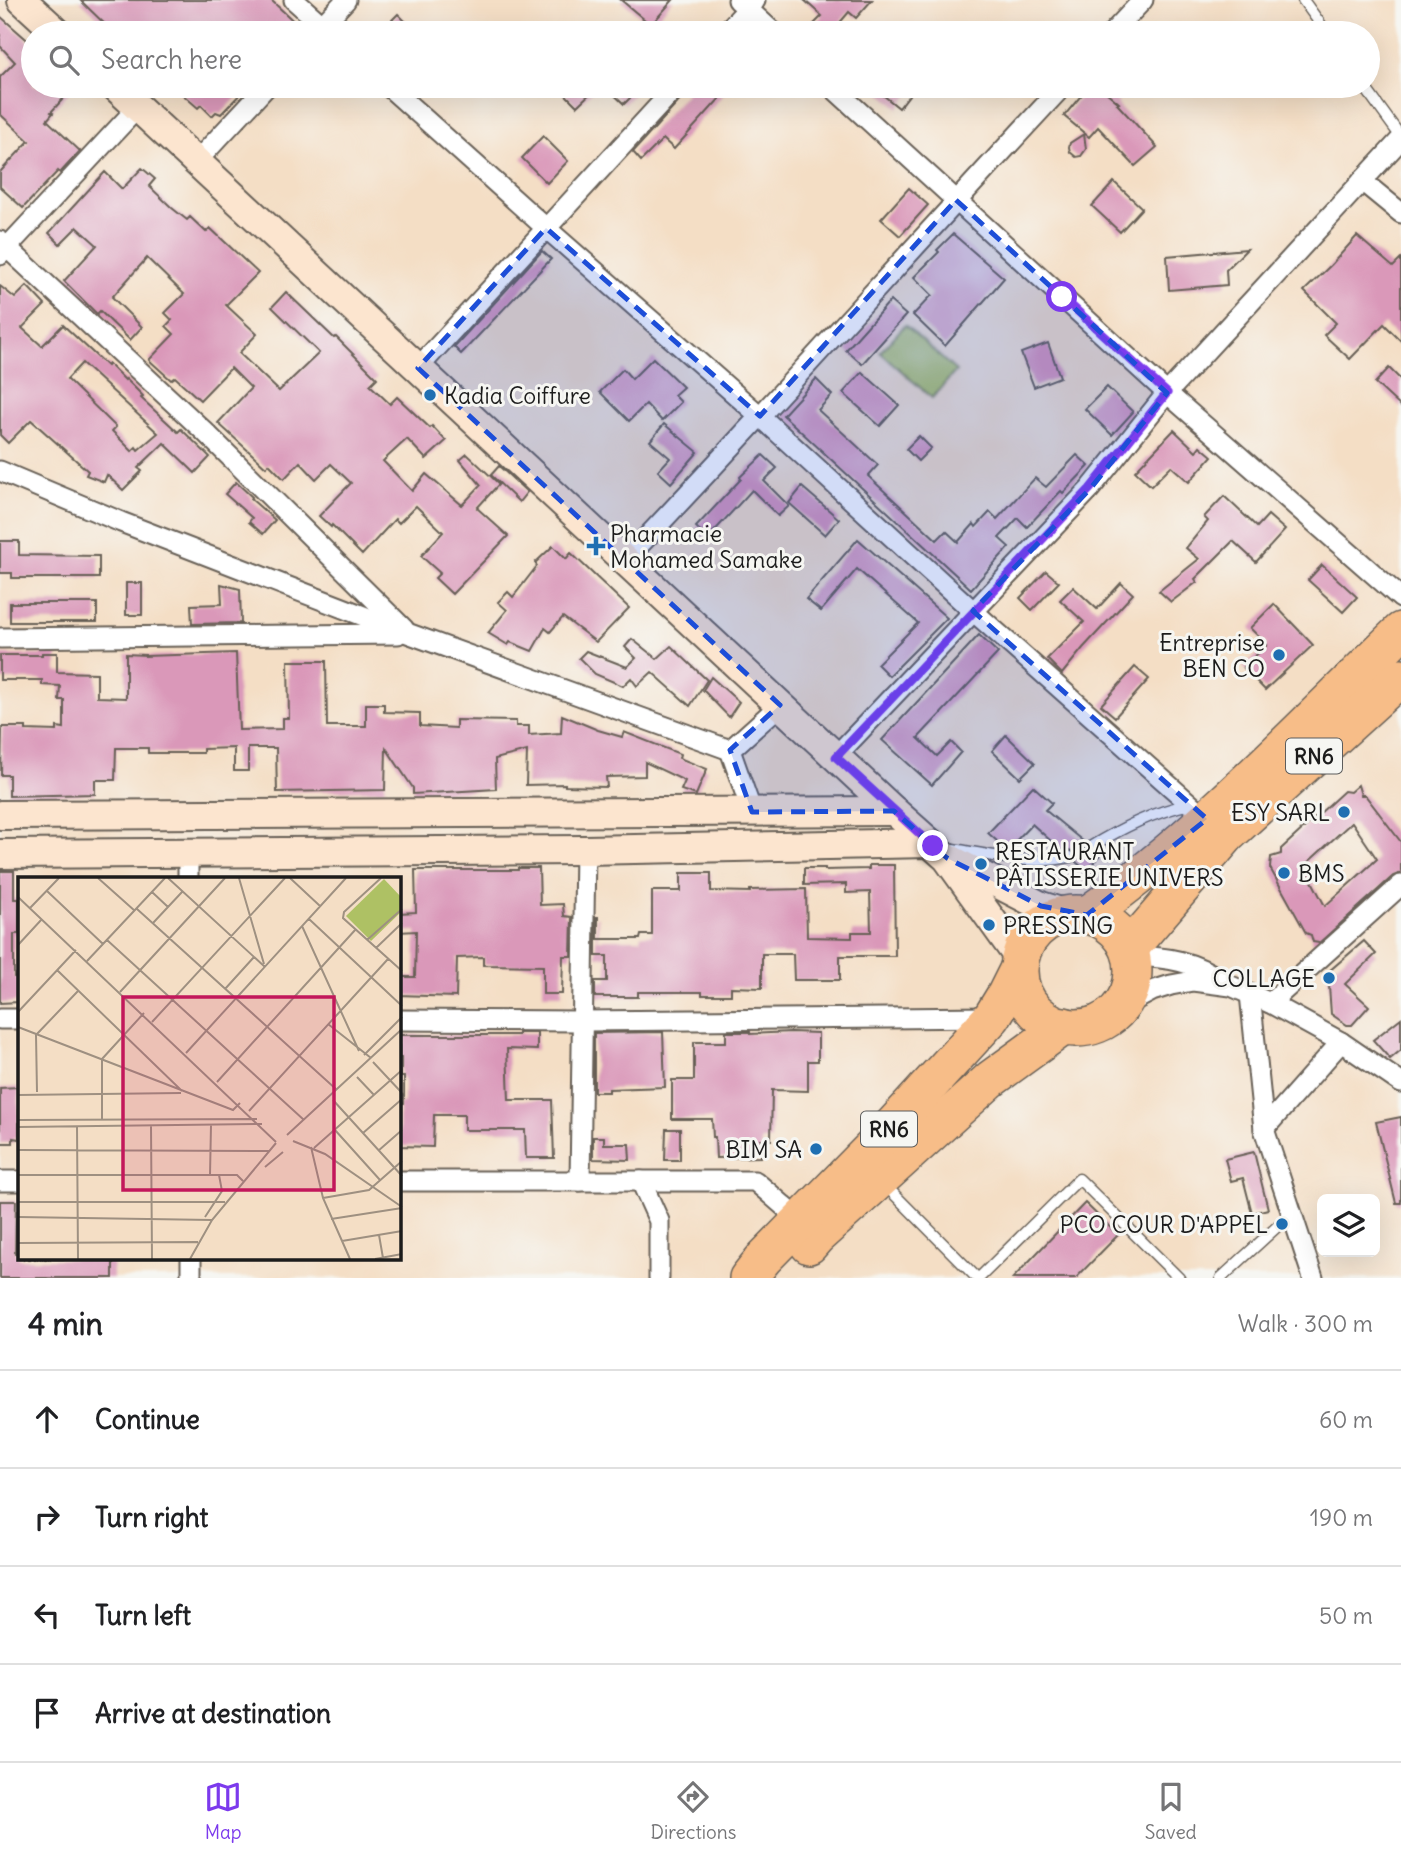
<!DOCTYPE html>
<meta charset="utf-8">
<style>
:root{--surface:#fff;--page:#f2f2f2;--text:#202124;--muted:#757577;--line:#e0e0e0;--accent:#7c3aed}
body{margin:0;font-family:Delius,sans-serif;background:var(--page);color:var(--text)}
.controls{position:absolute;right:21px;bottom:21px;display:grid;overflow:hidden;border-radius:10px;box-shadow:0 7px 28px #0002}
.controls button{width:63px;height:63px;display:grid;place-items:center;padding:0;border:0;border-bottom:2px solid var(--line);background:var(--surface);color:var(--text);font:35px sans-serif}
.stop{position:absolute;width:21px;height:21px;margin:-16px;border:5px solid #7c3aed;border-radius:50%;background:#fff}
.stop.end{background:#7c3aed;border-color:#fff;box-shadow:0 2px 7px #0008}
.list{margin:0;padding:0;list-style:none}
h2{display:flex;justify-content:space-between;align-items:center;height:91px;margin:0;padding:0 28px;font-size:30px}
h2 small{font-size:23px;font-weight:400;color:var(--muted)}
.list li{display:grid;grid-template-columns:46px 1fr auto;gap:21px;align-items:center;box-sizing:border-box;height:98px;padding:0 28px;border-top:2px solid var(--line)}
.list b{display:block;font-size:26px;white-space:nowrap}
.list em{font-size:23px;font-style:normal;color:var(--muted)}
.icon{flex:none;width:38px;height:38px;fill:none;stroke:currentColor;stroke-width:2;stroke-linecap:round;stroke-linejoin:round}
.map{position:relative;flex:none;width:1401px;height:1278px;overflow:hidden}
.search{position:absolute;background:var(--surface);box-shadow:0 7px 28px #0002;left:21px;right:21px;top:21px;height:77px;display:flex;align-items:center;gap:18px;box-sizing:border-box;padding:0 24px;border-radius:38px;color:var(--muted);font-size:26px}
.sheet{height:483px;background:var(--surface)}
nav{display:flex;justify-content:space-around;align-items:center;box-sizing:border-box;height:98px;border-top:2px solid var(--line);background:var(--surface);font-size:19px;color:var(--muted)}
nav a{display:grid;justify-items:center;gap:4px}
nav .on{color:var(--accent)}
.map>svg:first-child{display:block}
</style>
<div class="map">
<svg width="1401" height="1278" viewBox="0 0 1401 1278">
<rect width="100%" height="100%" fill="#f6f6f2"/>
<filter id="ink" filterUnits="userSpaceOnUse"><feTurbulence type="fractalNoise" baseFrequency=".0143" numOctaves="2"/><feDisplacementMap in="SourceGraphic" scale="14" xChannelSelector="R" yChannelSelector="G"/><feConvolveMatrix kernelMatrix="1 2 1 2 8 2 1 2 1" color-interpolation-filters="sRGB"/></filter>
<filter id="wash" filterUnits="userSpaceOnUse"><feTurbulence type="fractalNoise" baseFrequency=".00686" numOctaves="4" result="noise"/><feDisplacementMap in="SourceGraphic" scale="28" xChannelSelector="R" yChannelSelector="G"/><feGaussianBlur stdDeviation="1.57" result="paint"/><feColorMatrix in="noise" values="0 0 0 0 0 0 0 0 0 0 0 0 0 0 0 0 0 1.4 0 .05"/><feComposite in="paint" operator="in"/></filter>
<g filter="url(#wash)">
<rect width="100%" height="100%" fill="#f4dec5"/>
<path fill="#aec164" stroke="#656e40" stroke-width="2" d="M905,325L956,371L932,398L880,352Z"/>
<g id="blocks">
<g fill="#da98b9" fill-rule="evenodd">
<path d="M80,0H271L303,30V33H114Z"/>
<path d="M621,0H673L651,25Z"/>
<path d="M804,0H872L856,18L849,12L831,33H822L813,25L822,16Z"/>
<path d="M398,14L417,33H379Z"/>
<path d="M0,16L33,45V86H75L51,112L53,113L47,120L80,151L60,173L58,171L23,208L0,187V172L29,141L0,114V77L15,62L0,46Z"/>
<path d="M173,86H248L221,114L216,112L212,116L201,105L198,108Z"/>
<path d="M557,86H598L577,106Z"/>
<path d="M605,86H642L624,104Z"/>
<path d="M693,86H731L674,149L663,139L641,161L633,152Z"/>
<path d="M872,86H916L899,108Z"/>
<path d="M1089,86H1099L1119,103L1117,104L1157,147L1135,166L1098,127L1089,137L1064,116Z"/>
<path d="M1084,134L1086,149L1081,156L1076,157L1070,152L1069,147L1070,143Z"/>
<path d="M543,136L568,161L547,183L522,158Z"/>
<path d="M142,168L155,179L149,186L172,208L187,220L190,217L206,232L210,228L258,273L226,305L257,334L239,353L279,391L319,353L272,307L286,292L334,338L336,337L377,378L370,385L390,404L397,397L430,428L432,426L446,441L426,459L407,439L383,461L412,491L426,474L462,505L481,485L460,460L467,454L499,484L477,508L508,536L452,594L435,578L440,573L421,556L443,532L416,506L399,523L395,519L362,555L332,525L331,527L319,516L351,483L331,464L316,479L300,462L284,479L269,464L266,467L218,423L251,388L231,368L200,400L175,377L171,380L149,360L174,334L166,326L172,320L165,313L184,294L147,258L112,297L142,327L130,340L100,311L97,314L64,281L97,245L77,227L60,244L49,233L105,172L122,189Z"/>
<path d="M1114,182L1142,208L1120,232L1092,206Z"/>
<path d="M909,188L928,205L900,236L881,219Z"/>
<path d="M953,234L1004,278L945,346L913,315L932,295L914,277L939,252L937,250Z"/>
<path d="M1357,236L1393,267L1401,259V341L1384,324L1350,359L1324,335L1336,323L1304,291L1331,265Z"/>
<path d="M1247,249L1226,270L1227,285L1169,290L1167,256Z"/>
<path d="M542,251L551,259L461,354L454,347Z"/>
<path d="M0,286L15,298L27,286L45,305L22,328L42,346L63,325L107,366L109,364L125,380L126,379L143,396L141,398L178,432L181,429L210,457L195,473L164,443L138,468L142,471L123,490L107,475L104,482L86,475L88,471L31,420L8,443L0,435ZM82,363L158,433L138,450L136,447L132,451L112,431L116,427L67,379Z"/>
<path d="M890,301L906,315L862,364L846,350Z"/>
<path d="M1048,343L1060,377L1034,387L1021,353Z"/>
<path d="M653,358L683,387L674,395L681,402L662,421L646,404L629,421L600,392L623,369L632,379Z"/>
<path d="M1389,368L1401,380V407L1375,383Z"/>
<path d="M862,372L899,405L880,426L843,393Z"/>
<path d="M816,379L832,395L818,410L878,465L868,476L937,540L946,531L958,542L974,524L976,527L990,512L997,519L1035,478L1046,487L1077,455L1089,466L1063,493L1061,491L1027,527L1018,518L999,538L1009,547L971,589L783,415Z"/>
<path d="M1107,387L1133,412L1112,435L1085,409Z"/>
<path d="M664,424L698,452L671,483L658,471L670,458L650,441Z"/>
<path d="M1174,430L1196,451L1200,446L1212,456L1189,482L1171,466L1151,486L1135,471Z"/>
<path d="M919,436L931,448L918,461L906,449Z"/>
<path d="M763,455L777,468L764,481L789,506L778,516L752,490L708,538L696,527L741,479L740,477Z"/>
<path d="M499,466L527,492L519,502L491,475Z"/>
<path d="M236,482L252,497L251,499L275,520L263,534L249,522L252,518L225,494Z"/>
<path d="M802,487L839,519L825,535L789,503Z"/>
<path d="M1224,496L1257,527L1268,515L1285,530L1256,562L1233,541L1195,579L1197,582L1171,602L1159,591L1199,559L1186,548L1208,521L1204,517Z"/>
<path d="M858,539L947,618L889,676L877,664L918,623L857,569L821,611L806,599Z"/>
<path d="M0,541H19V555L99,556V578H12V573H0Z"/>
<path d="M553,546L566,559L571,553L629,608L596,642L563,617L550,632L545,628L532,651L510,642L508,645L488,633L507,610L498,602L508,592L513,597L537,566L535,563Z"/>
<path d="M1322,565L1357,597L1343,612L1308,580Z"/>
<path d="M1046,571L1059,582L1032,610L1020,598Z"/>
<rect x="126" y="583" width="16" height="32"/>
<path d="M1121,583L1133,594L1083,648L1062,674L1047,659L1084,622L1060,600L1073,587L1097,609Z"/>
<path d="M221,584L240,589L241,623L192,624L191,605L222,604Z"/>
<rect x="10" y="603" width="87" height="19"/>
<path d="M1274,604L1313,645L1265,690L1243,667L1267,645L1250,628Z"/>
<path d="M979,635L998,653L918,738L937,756L951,742L961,752L932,785L882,740Z"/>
<path d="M632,639L657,659L671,646L707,680L690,706L652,672L637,686L631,678L623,686L595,674L579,658L586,651L627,667L636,658L625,647Z"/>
<path d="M42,653H57V672L97,673V697L126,698V654L145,655V656L236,653L239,730L283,729V718H289L288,661H326L327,726H366V704H384V712L420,713V726L456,728V720L516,721V726H529V735L561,733L562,715L598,730L622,737L624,732L680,754L679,758L707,769L696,795L681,790L685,781L645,762V776L606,777L607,787L565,786V784L526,785L527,751L495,759L496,789L413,794V788L386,748L385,790L277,792L276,748H248V771H234V748L203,749V753H148V748H116L115,780H95V794L9,796V775H1L2,727H26V730L57,731V727L64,728V700H59L60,686L42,685V680H0V655H42Z"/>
<path d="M1135,667L1149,679L1115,717L1101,705Z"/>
<path d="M711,677L739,702L729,717L703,690Z"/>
<path d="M1006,735L1035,763L1020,778L992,751Z"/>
<path d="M1358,785L1361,795H1365L1401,842V873L1393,876L1319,943L1313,942L1311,935L1306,933L1270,868L1271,857L1281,854V849L1344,791L1350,792ZM1352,822L1377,859L1325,906L1304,866Z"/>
<path d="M1033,786L1052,803L1045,810L1084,842L1083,846L1084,851L1089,854L1096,852L1100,855L1087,871L1076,862L1077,856L1075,852L1069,850L1062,851L1032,824L1007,850L988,833Z"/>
<path d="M869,865H894L895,956H840V980H794L793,954H762V988L731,987V995H702V992H638V997H595V981H607V956H596V917H598V939H640L641,935H652V891H681V873H711V891L750,892V890L806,889L807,937L852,938V932H871L870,892L846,893V884L804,885V868H825V870L869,869Z"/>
<path d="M518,868H539L540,905L563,904L564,916L572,917L571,956H563L562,994H543V966L483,965V957L457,958L456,997L399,995V977H415L416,931L399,932V913L416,912L415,870H518Z"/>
<path d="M0,871H14V899H19V934H14V977H19V1002L0,1003Z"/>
<path d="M1364,941L1376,954L1345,984L1369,1006L1352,1025H1347L1331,1014L1328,972Z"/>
<path d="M1401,1018V1050L1390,1059L1373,1040Z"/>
<path d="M663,1032L665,1087L609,1089V1092H594V1033Z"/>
<path d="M726,1032H750V1034L791,1032L818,1033V1061H808V1091L772,1090L771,1140H761V1157L716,1158L715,1137H713L712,1119H672V1080H694V1042H726Z"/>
<path d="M518,1033H537V1050L507,1049L509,1100H552L554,1158H526L525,1130H464V1115H434L433,1147L399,1146V1103H404V1077H401V1058H399V1035H518Z"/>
<path d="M19,1087V1139L13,1138V1143H0V1088Z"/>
<path d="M1401,1117V1203H1396L1376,1122Z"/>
<path d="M666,1129H680V1160H665Z"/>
<path d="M593,1137H604V1144H629L630,1160L593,1159Z"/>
<path d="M1254,1152L1268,1209L1252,1213L1243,1178L1231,1181L1225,1159Z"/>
<path d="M0,1201H16L15,1254H19V1259H113V1278H0Z"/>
<path d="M1085,1203L1118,1235L1076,1278H1013Z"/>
</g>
</g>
</g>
<g filter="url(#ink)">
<use href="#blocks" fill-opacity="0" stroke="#686057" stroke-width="2"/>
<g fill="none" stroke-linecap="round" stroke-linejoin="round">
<g stroke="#686057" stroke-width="13">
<g id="lane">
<path d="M1303,0L1327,33"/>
<path d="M1364,86L1401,137"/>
<path d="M1090,847C1122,828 1153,812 1190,804"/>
<path d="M953,849C992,855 1031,866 1070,857"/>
<path d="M884,1184L977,1278"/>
<path d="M979,1278L1079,1179L1179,1278"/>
<path d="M1221,1278L1292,1213"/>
</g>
</g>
<g stroke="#686057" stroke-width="23">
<g id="street">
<path d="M294,0L331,33"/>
<path d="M738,0L774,33"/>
<path d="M315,33L346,0"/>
<path d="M725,33L755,1"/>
<path d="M1112,33L1143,0"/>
<path d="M388,86L546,228L760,416L973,611L1207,819"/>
<path d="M831,86L1167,393L1401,598"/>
<path d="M196,162L267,86"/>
<path d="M1362,181L1401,213"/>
<path d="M0,241L205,432L404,629"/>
<path d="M0,255L138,107"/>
<path d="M418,368L677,86"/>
<path d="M0,471L121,522L410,634L730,750L780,705"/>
<path d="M625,560C774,405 916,243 1063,86"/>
<path d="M0,638L398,634"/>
<path d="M730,750L752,812"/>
<path d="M836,756L1090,489L1167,393L1401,139"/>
<path d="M188,852V879"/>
<path d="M1131,956C1168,957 1194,961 1224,982"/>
<path d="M1250,994L1264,1129L1313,1278"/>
<path d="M1270,1003L1401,885"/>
<path d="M1118,1009L1152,991L1171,985L1193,981L1231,986L1270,1003L1341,1042L1401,1083"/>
<path d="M0,1019H19"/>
<path d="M399,1020L583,1021L992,1017"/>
<path d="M1264,1129L1341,1042"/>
<path d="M0,1181H19"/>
<path d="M399,1181H755L800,1220"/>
<path d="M580,1181L585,850"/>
<path d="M641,1181L659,1221V1278"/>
<path d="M191,1259V1278"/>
</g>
</g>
<g stroke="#686057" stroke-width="32">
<g id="secondary">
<path d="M22,0L58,33"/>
<path d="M115,86L894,811L947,858L1019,958"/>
<path d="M0,815L894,811"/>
<path d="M0,854L585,850L930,843"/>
<path d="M950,859L1041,906L1067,914"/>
</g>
</g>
<g stroke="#686057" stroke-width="40">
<g id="highway">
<circle cx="1076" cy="971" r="57"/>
<path d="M1087,915C1203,833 1300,729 1401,631"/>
<path d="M1129,949L1227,835L1401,677"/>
<path d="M809,1245L816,1237L991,1079L1064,1026"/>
<path d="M748,1278L764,1258L872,1148L992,1017L1006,994L1018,970"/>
</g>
</g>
<use href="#lane" stroke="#fff" stroke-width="10"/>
<use href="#street" stroke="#fff" stroke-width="19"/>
<use href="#secondary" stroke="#fce5cf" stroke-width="28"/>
<use href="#highway" stroke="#f7bd88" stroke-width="37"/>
</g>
</g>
<g fill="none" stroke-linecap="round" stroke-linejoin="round" filter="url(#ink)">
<path stroke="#7c3aed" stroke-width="9" d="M933,846L836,757L1090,489L1167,393L1062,297"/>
</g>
<path fill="#1d4ed8" fill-opacity="0.2" stroke="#1d4ed8" stroke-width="5" stroke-dasharray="14 9" stroke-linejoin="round" d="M956,200L1167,393L1090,489L973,611L1207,819L1087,915L1041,906L947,858L894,811L752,812L730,750L780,705L418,368L546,228L760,416Z"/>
<g fill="#1f6fb2" stroke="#f6f6f2" stroke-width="2.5">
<circle cx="430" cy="395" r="7"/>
<path d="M592.5 535.5h7v7h7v7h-7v7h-7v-7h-7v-7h7z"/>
<circle cx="1279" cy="655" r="7"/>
<circle cx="1344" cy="812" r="7"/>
<circle cx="981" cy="864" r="7"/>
<circle cx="1284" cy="873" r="7"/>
<circle cx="989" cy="925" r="7"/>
<circle cx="1329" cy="978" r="7"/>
<circle cx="816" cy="1149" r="7"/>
<circle cx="1282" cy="1224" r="7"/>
</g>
<g text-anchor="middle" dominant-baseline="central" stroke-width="6" stroke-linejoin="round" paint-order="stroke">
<g fill="#f6f6f2" stroke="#5d5d5c" stroke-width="2">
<rect x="1286" y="738.5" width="56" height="35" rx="5"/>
<rect x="861" y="1111.5" width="56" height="35" rx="5"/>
</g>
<g font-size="21" font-weight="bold" fill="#1c1c1c">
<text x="1314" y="756">RN6</text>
<text x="889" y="1129">RN6</text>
</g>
<g font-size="23" fill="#1c1c1c" stroke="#f6f6f2" text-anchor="start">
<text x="444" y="395">Kadia Coiffure</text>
<text x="610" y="533">Pharmacie<tspan x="610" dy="26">Mohamed Samake</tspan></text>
<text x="1265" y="642" text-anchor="end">Entreprise<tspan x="1265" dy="26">BEN CO</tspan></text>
<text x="1330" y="812" text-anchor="end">ESY SARL</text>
<text x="995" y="851">RESTAURANT<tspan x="995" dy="26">PÂTISSERIE UNIVERS</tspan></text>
<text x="1298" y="873">BMS</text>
<text x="1003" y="925">PRESSING</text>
<text x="1315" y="978" text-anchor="end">COLLAGE</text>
<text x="802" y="1149" text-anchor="end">BIM SA</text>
<text x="1268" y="1224" text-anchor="end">PCO COUR D'APPEL</text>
</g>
</g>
<g transform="translate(18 877)">
<rect width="383" height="383" fill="#f4dec5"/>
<path d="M366,2L383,20V35L353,64L328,39Z" fill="#aec164"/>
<path fill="none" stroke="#9e9081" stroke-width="2" d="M80,1L117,34M150,1L247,90M221,1L246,87M272,1L302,29M363,1L326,35L325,41L384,94M29,14L85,67M134,15L150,30M0,20L258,265M12,31L41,1M119,32L319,213M291,42L384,129M135,46L164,15M284,49L341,174M89,63L286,243M349,63L384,32M0,68L24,42M358,71L384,46M69,84L147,1M39,93L164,214M207,112L236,80M102,115L207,1M0,135L58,73M134,145L267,1M310,147L353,181M0,150L215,233L222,226M168,176L328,1M346,178L384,140M355,185L384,216M339,200L356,218M199,205L338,52M19,215L18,158L60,114M0,218L163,216M315,223L384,299M231,234L370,82M0,243L239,242M84,243V182L126,136M59,249L60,382M133,249L134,382M0,250L244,247M317,253L362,303M345,256L384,222M269,258L384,152M275,264L307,277L384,330M293,270L305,321L332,382M296,271L384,193M0,273L252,274M360,274L384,253M247,290L265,275M0,298H219L225,304M192,298L193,248M305,321L351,313L384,284M0,325H207M0,340L194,343M187,340L204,314L201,298M313,342L384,331M361,358L365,381M324,364L384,354M0,366L180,365M172,382L194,343L258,266M357,382L384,377"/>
<path fill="#c2185b" fill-opacity="0.15" stroke="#c2185b" stroke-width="3.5" d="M105,120H316V313H105Z"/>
<rect width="383" height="383" fill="none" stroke="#1c1c1c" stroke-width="3.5"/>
</g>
</svg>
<div class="controls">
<button><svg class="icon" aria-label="layers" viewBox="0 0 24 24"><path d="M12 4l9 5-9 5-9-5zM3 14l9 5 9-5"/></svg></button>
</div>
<div class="stop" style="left:1062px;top:297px"></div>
<div class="stop end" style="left:933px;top:846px"></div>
<div class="search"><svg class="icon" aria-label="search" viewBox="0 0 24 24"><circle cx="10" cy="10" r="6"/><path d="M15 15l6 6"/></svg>Search here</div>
</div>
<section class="sheet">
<h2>4 min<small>Walk · 300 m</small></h2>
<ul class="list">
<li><svg class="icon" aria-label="ahead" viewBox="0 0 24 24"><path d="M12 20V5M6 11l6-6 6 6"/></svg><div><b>Continue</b></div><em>60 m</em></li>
<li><svg class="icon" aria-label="right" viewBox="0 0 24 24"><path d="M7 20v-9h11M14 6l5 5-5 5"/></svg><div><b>Turn right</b></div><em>190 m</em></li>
<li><svg class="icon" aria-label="left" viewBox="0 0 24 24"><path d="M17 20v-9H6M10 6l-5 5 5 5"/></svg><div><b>Turn left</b></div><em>50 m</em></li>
<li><svg class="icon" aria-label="arrive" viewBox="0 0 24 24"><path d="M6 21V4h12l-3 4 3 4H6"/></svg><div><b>Arrive at destination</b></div></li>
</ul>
</section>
<nav>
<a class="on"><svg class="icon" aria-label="map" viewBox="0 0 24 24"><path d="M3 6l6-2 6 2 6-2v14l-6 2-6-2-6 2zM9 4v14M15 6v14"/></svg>Map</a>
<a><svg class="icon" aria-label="directions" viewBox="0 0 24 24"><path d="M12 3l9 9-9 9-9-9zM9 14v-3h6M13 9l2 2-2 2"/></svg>Directions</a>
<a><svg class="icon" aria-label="saved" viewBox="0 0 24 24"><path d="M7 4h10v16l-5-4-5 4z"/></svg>Saved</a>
</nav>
